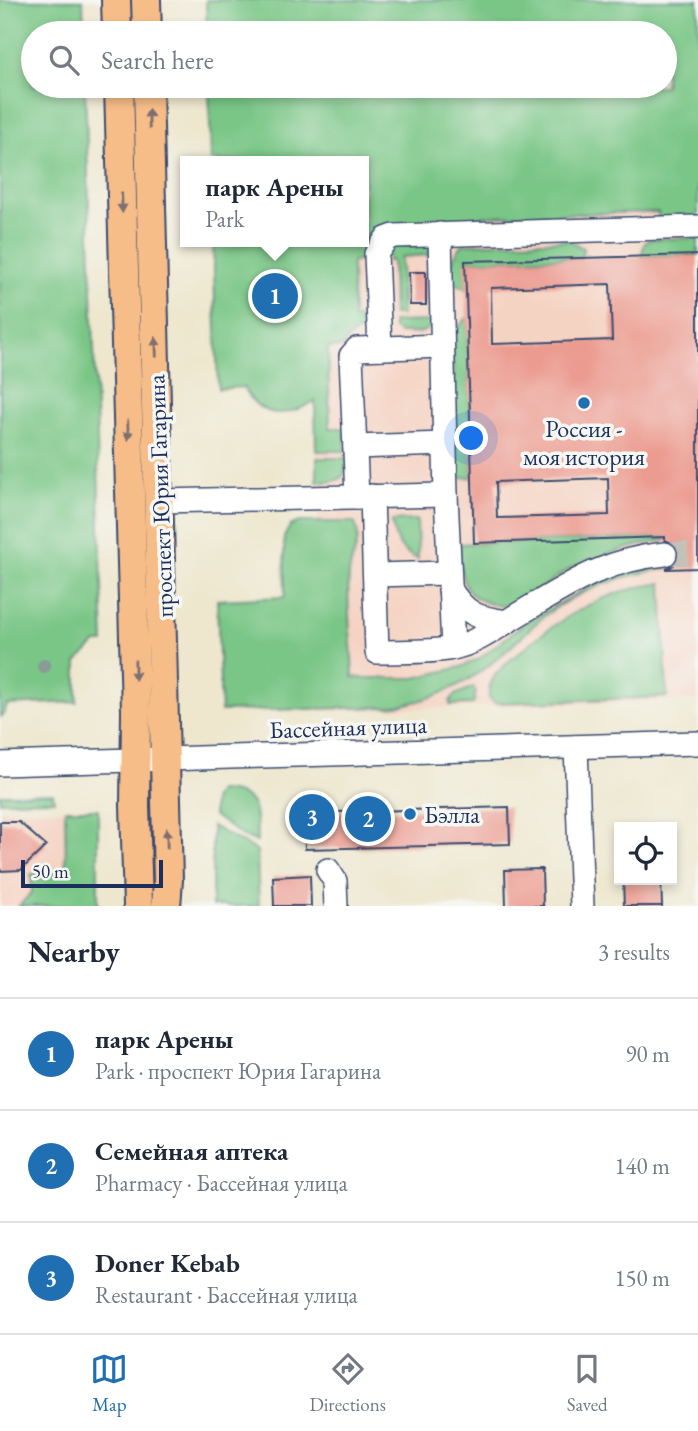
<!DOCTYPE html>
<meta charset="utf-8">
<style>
:root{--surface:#fff;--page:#f6f6f7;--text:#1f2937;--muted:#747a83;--line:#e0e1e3;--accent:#1f6fb2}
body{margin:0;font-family:"EB Garamond",serif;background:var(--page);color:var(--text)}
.controls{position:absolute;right:21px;bottom:21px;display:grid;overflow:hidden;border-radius:0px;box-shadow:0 4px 10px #0003}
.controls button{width:63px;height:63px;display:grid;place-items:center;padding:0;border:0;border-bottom:2px solid var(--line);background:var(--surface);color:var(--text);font:35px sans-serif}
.scale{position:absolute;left:21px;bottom:18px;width:142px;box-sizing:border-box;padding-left:7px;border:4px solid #1b2f5e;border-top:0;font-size:19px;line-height:24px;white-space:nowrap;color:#1b2f5e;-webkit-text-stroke:5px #f6f6f2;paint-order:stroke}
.you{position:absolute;left:472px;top:439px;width:24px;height:24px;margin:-18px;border:5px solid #fff;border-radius:50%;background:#1a73e8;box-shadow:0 0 0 10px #1a73e833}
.badge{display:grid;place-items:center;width:46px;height:46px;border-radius:50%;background:var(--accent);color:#fff;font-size:23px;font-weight:700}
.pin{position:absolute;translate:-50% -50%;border:4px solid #fff;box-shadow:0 2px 7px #0006}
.popup{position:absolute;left:180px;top:156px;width:189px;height:91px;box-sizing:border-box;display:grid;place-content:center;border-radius:0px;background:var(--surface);filter:drop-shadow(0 2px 5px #0005);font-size:23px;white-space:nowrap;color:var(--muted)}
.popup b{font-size:26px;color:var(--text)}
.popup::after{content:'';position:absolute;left:50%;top:100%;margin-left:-14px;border:14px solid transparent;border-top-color:var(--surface)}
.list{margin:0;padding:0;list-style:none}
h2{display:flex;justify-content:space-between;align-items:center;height:91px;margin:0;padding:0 28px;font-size:30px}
h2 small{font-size:23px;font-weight:400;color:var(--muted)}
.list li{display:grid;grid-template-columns:46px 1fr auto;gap:21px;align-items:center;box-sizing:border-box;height:112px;padding:0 28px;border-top:2px solid var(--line)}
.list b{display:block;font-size:26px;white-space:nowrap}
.list p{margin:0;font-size:23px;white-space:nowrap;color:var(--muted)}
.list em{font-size:23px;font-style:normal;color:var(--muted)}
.icon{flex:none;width:38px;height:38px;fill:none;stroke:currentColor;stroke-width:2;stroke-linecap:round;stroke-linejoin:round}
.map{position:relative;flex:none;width:698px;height:906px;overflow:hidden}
.search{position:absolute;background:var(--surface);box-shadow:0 4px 10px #0003;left:21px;right:21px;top:21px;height:77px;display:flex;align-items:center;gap:18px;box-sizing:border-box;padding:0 24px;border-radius:38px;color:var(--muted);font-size:26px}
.sheet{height:427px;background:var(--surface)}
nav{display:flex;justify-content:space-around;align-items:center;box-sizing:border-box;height:98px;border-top:2px solid var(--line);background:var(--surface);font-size:19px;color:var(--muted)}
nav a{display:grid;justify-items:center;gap:4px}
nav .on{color:var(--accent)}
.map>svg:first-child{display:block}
</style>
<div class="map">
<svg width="698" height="906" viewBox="0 0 698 906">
<rect width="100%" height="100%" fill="#f6f6f2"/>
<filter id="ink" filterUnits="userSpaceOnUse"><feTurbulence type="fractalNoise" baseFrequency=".0143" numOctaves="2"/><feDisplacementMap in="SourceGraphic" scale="14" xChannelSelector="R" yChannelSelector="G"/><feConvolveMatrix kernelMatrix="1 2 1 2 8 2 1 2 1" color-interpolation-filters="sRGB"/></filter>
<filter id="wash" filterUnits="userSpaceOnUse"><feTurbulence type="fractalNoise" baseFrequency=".00686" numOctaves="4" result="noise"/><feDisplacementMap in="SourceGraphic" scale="28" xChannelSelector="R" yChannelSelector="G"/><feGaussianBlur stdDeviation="1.57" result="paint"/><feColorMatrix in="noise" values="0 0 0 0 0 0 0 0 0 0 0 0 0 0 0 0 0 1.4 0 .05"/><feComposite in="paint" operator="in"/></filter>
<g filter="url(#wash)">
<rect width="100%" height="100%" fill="#eee7ce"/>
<g fill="#f5d3c2">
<path d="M698,197V700L322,711L315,400L345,242H364V204Z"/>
<path d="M98,809V906H0V810Z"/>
</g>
<g fill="#79c686" stroke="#4a7a72" stroke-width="2">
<path d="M0,0H83L84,33H33V86H85L104,643H96L77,662V702L7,705L4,714L0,717Z"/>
<path d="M206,0H698V218L658,219V212L481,216V224L379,231C368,242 370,251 362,261L352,262L353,318H366L369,322L367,327C357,334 348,334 343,347L328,348L330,428H344L347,451H316L315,401C285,418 261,420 243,387L218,389L213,242H364V161H211L209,86H665V33H207Z"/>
<path d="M698,238V255L641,256L645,243L651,239Z"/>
<path d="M569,240L583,248L582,257L466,261L467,289C443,281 449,260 463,244Z"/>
<path d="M427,243L431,247L429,255L401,257L402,315H393L392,261H388L387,250L391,246Z"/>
<path d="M467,318L472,477L457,478L452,345L454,331Z"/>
<path d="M433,321C428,336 413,333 400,333L393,328V322Z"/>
<path d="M317,458H347C347,481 338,482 317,482Z"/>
<path d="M417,520L418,559C400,552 394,540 392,521Z"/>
<path d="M299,522H354C364,541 351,555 349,574C346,606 352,644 353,677L360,678H415L461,667L479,659L526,622L611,574L666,562V569C625,574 581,589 547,614C530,627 516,643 499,657C468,684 430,702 389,707L221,711L217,600L285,597L284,537L290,526Z"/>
<path d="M665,537V541C632,545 602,555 572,568C552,578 533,598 512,604C504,607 493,605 485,602C459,593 460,567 459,544Z"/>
<path d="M662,583L667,697L495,703L489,698C487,676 506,664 521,651C563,615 606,590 662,583Z"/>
<path d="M473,687L476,692L473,704L450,705V701L455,695Z"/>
<path d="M218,791C258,792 256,807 257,842L241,835L213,815V800Z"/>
<path d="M53,793L54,800L0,801V794Z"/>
<path d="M65,809H98V906H19L32,892L31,874H66Z"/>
<path d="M212,826L257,851L259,906H212Z"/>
</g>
<g id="blocks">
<g fill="#ec9b90" fill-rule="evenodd">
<path d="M698,255V568L666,569L674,565L679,553L676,545L665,540V537L474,543L465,261ZM610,284L612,340L492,344L491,288ZM608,478L609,515L497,518L496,482Z"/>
<path d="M409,272H426V305H410Z"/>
<path d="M509,807L510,844L305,849L304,813Z"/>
<path d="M0,822H19L46,846L21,870L0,871Z"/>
<path d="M542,869L543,906H506L505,870Z"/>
<path d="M310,875L311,906H274L273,877Z"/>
<path d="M623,880H661L662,906H624Z"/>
</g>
</g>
</g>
<g filter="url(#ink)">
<use href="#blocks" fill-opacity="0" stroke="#3b4b6f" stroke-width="2"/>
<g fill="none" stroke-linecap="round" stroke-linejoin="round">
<path stroke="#c4c2b8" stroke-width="23" stroke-dasharray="23 11" stroke-linecap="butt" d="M665,554L698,553"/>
<g stroke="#3b4b6f" stroke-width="26">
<g id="minor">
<path d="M440,234L446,495L453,648"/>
<path d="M380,348L376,254L386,239L394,236L698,227"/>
<path d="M355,447L445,444"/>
<path d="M372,496L377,652C402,651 429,653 452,648C475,644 495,629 514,617C567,586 602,560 665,554"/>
<path d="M357,497L351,356L357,349L442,346"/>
<path d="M160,501L446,495"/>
<path d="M375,575L449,573"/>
<path d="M450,589C466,615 478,618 507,622"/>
<path d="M576,747L582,906"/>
<path d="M0,764L698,743"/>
<path d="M328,870L335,881L336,906"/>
</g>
</g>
<g stroke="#3b4b6f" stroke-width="32">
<g id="major">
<path d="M116,0L117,33"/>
<path d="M146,0L147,33"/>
<path d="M119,86L136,711L135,806L138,906"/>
<path d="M148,86L168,880L166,906"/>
</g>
</g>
<use href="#minor" stroke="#fff" stroke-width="23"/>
<use href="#major" stroke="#f7bd88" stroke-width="28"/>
</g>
<circle fill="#899b97" cx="44" cy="666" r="7"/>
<defs><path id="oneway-solid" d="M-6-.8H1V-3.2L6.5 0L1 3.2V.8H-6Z" transform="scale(1.75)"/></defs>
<g fill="#7e6f71">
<use href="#oneway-solid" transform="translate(149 119) rotate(-92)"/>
<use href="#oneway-solid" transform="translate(122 203) rotate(88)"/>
<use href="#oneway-solid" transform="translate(156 347) rotate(-92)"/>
<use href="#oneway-solid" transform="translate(128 430) rotate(88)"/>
<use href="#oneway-solid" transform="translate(135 670) rotate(89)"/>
<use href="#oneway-solid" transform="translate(167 838) rotate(-91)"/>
</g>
</g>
<g fill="#1f6fb2" stroke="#f6f6f2" stroke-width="2.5">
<circle cx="584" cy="403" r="7"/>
<circle cx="410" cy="814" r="7"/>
</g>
<g text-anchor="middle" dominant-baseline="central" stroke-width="7" stroke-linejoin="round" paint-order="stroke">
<g font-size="24" fill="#1b2f5e" stroke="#f6f6f2">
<text x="584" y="428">Россия -<tspan x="584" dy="28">моя история</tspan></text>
<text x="424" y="814" text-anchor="start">Бэлла</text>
</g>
<g font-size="24" fill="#1b2f5e" stroke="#f6f6f2">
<text transform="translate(160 496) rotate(-92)">проспект Юрия Гагарина</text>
<text transform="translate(348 727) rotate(-2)">Бассейная улица</text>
</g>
</g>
</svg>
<div class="controls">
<button><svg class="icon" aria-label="locate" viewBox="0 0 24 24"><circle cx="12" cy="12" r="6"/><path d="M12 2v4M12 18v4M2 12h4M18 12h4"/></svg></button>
</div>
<div class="scale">50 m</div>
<div class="you"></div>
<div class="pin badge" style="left:275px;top:296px">1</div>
<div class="popup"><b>парк Арены</b>Park</div>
<div class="pin badge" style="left:368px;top:819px">2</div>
<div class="pin badge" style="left:312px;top:817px">3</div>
<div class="search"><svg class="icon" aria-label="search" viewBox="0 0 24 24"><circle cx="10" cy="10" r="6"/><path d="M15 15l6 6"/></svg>Search here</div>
</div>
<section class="sheet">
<h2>Nearby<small>3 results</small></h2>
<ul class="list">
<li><span class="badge">1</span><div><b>парк Арены</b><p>Park · проспект Юрия Гагарина</p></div><em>90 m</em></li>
<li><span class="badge">2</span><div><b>Семейная аптека</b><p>Pharmacy · Бассейная улица</p></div><em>140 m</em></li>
<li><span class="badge">3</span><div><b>Doner Kebab</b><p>Restaurant · Бассейная улица</p></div><em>150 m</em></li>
</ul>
</section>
<nav>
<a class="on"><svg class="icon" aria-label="map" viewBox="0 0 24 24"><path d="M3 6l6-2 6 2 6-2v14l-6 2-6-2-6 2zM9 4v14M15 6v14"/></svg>Map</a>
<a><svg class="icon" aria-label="directions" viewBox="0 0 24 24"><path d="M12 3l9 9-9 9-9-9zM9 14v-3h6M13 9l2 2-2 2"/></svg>Directions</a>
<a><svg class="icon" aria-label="saved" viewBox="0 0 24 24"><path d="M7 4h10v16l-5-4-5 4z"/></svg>Saved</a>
</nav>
